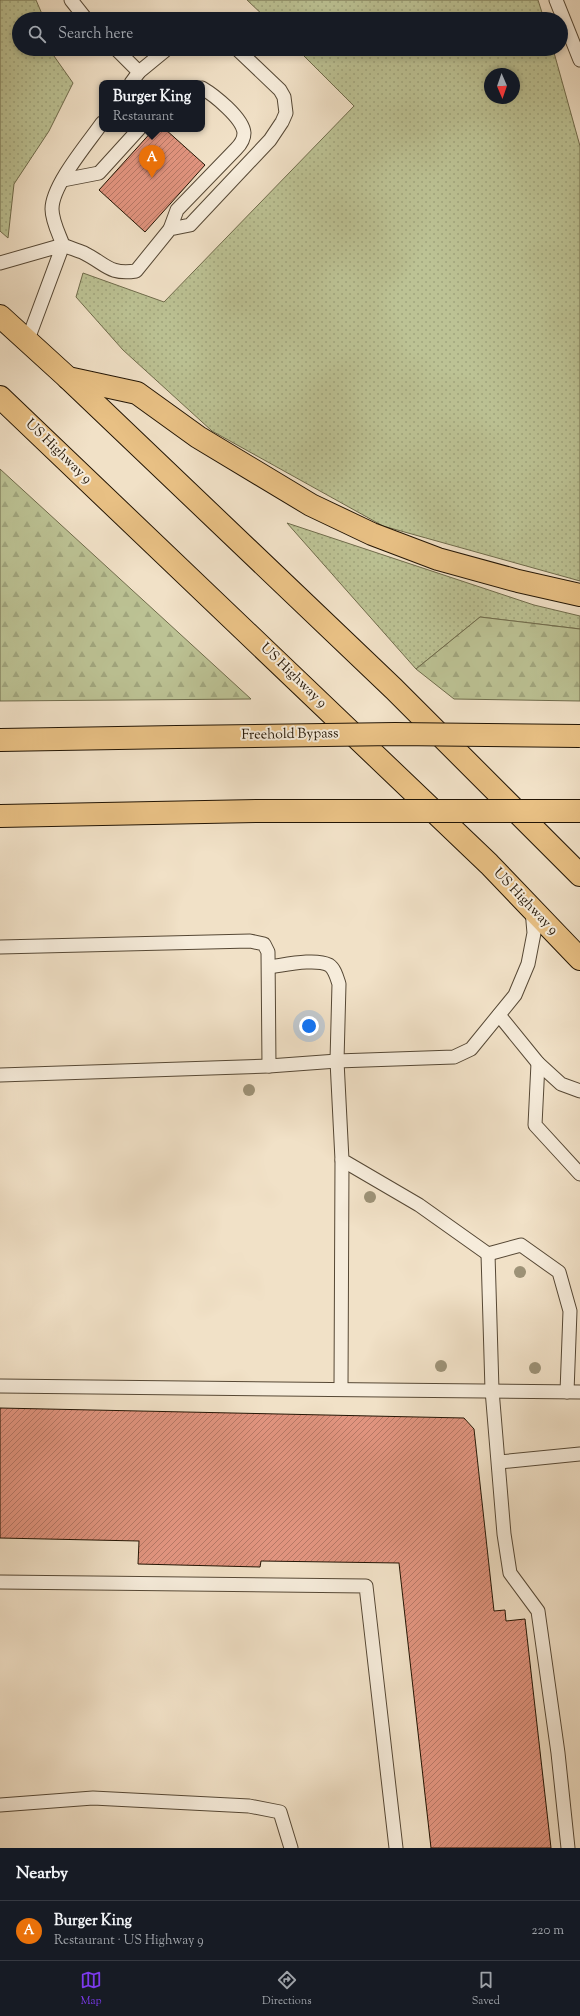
<!DOCTYPE html>
<meta charset="utf-8">
<style>
:root{--surface:#171b24;--page:#20242c;--text:#f1f3f6;--muted:#9ea1a6;--line:#363941;--accent:#7c3aed}
body{margin:0;font-family:"Sorts Mill Goudy",serif;background:var(--page);color:var(--text)}
.compass{position:absolute;left:484px;top:68px;width:36px;height:36px;border-radius:50%;background:var(--surface);box-shadow:0 2px 6px #0003;rotate:178deg}
.you{position:absolute;left:309px;top:1026px;width:14px;height:14px;margin:-10px;border:3px solid #fff;border-radius:50%;background:#1a73e8;box-shadow:0 0 0 6px #1a73e833}
.badge{display:grid;place-items:center;width:26px;height:26px;border-radius:50%;background:var(--accent);color:#fff;font-size:13px;font-weight:700}
.pin{position:absolute;translate:-50% -33px;filter:drop-shadow(0 1px 2px #0008)}
.pin::after{content:'';position:absolute;top:21px;width:14px;height:12px;background:inherit;clip-path:polygon(0 0,100% 0,50% 100%)}
.popup{position:absolute;left:99px;top:80px;width:106px;height:52px;box-sizing:border-box;display:grid;place-content:center;border-radius:8px;background:var(--surface);filter:drop-shadow(0 1px 3px #0005);font-size:13px;white-space:nowrap;color:var(--muted)}
.popup b{font-size:15px;color:var(--text)}
.popup::after{content:'';position:absolute;left:50%;top:100%;margin-left:-8px;border:8px solid transparent;border-top-color:var(--surface)}
.list{margin:0;padding:0;list-style:none}
h2{display:flex;justify-content:space-between;align-items:center;height:52px;margin:0;padding:0 16px;font-size:17px}
h2 small{font-size:13px;font-weight:400;color:var(--muted)}
.list li{display:grid;grid-template-columns:26px 1fr auto;gap:12px;align-items:center;box-sizing:border-box;height:60px;padding:0 16px;border-top:1px solid var(--line)}
.list b{display:block;font-size:15px;white-space:nowrap}
.list p{margin:0;font-size:13px;white-space:nowrap;color:var(--muted)}
.list em{font-size:13px;font-style:normal;color:var(--muted)}
.icon{flex:none;width:22px;height:22px;fill:none;stroke:currentColor;stroke-width:2;stroke-linecap:round;stroke-linejoin:round}
.map{position:relative;flex:none;width:580px;height:1848px;overflow:hidden}
.search{position:absolute;background:var(--surface);box-shadow:0 2px 6px #0003;left:12px;right:12px;top:12px;height:44px;display:flex;align-items:center;gap:10px;box-sizing:border-box;padding:0 14px;border-radius:22px;color:var(--muted);font-size:15px}
.sheet{height:112px;background:var(--surface)}
nav{display:flex;justify-content:space-around;align-items:center;box-sizing:border-box;height:56px;border-top:1px solid var(--line);background:var(--surface);font-size:11px;color:var(--muted)}
nav a{display:grid;justify-items:center;gap:2px}
nav .on{color:var(--accent)}
.map>svg:first-child{display:block}
</style>
<div class="map">
<svg width="580" height="1848" viewBox="0 0 580 1848">
<defs>
<pattern id="grass-dots" width="8" height="8" patternUnits="userSpaceOnUse"><rect width="8" height="8" fill="#bcc294"/><path d="M2 2h.1M6 6h.1" fill="none" stroke="#a1a67e" stroke-width="1.8" stroke-linecap="round"/></pattern>
<pattern id="forest-firs" width="22" height="20" patternUnits="userSpaceOnUse"><rect width="22" height="20" fill="#bcc294"/><path d="M5 1l3.5 6h-7zM16 11l3.5 6h-7z" fill="#a1a67e"/></pattern>
<pattern id="building-hatch" width="6" height="6" patternUnits="userSpaceOnUse"><rect width="6" height="6" fill="#e1947f"/><path d="M-1 1l2-2M0 6l6-6M5 7l2-2" fill="none" stroke="#b67866"/></pattern>
</defs>
<rect width="100%" height="100%" fill="#f1e1c7"/>
<filter id="stains"><feTurbulence type="fractalNoise" baseFrequency=".005" numOctaves="4"/><feColorMatrix values="0 0 0 0 .2 0 0 0 0 .09 0 0 0 0 .02 0 0 0 .5 -.17"/></filter>
<radialGradient id="worn" r=".72"><stop offset=".6" stop-color="#630" stop-opacity="0"/><stop offset="1" stop-color="#630" stop-opacity=".3"/></radialGradient>
<g fill="url(#grass-dots)" stroke="#706c4c" fill-rule="evenodd">
<path d="M0,0H36L42,14L41,19H19V49H49L73,83L49,131L14,184L8,238L0,231Z"/>
<path d="M247,0H538L544,19H267Z"/>
<path d="M297,49H553L580,146V581L383,526L212,431L123,350L76,297L83,273L164,302L354,106ZM490,74H514V98H490Z"/>
<path d="M287,523L534,605L580,616V629L480,617L416,669Z"/>
</g>
<g fill="url(#forest-firs)" stroke="#706c4c">
<path d="M0,469L251,699L0,701Z"/>
<path d="M480,617L580,629V701L454,699L416,669Z"/>
</g>
<g fill="url(#building-hatch)" stroke="#231504">
<path d="M154,129H165L205,165L145,232L99,190Z"/>
<path d="M0,1408L464,1418L474,1429L494,1611L505,1610L506,1621L525,1619L551,1848H431L399,1563L261,1561L260,1567L138,1564L139,1541L0,1538Z"/>
</g>
<g fill="none" stroke-linecap="round" stroke-linejoin="round">
<g stroke="#564835" stroke-width="15">
<g id="lane">
<path d="M71,0L86,19"/>
<path d="M556,0L580,60"/>
<path d="M116,49L139,72"/>
<path d="M131,83L139,72L167,49"/>
<path d="M102,123C88,143 52,185 52,209C52,221 59,234 63,245C70,248 77,250 84,253C106,264 109,275 136,271L170,229L190,225L270,140L282,122L286,113L284,97L280,90L237,49"/>
<path d="M63,180L99,173L139,129"/>
<path d="M170,229L177,210L236,149C240,145 244,139 244,133C243,118 214,95 202,88"/>
<path d="M0,263L63,245L27,342"/>
<path d="M0,947L250,941L264,944L268,952L269,1066"/>
<path d="M269,967C285,965 315,958 329,965C335,969 337,978 339,984L337,1061L342,1160L419,1205L488,1254L521,1245L559,1272L570,1311L567,1392"/>
<path d="M499,1015L538,1063L561,1084L580,1091"/>
<path d="M538,1063L535,1125L580,1174"/>
<path d="M0,1075L269,1066L337,1061L454,1057L471,1049L515,995L528,964L534,933L532,910"/>
<path d="M488,1254L492,1390L504,1534L510,1573L538,1611L558,1753L568,1848"/>
<path d="M0,1386L580,1392"/>
<path d="M341,1389L342,1160"/>
<path d="M499,1462L580,1454"/>
<path d="M0,1582L366,1586L396,1848"/>
<path d="M0,1805L93,1798L249,1806L280,1812L291,1848"/>
</g>
</g>
<g stroke="#231504" stroke-width="24">
<g id="highway">
<path d="M0,316L68,378L394,689L580,875"/>
<path d="M68,378L137,393L198,437L311,505L372,534L438,559L518,581L580,595"/>
<path d="M0,397L489,864L580,959"/>
<path d="M0,740L177,737"/>
<path d="M0,816L257,811"/>
</g>
</g>
<use href="#lane" stroke="#f6ecdb" stroke-width="13"/>
<use href="#highway" stroke="#e8c084" stroke-width="22"/>
<g stroke="#231504" stroke-width="24" stroke-linecap="butt">
<g id="highway-bridge">
<path d="M177,737L395,734L580,736"/>
<path d="M257,811H580"/>
</g>
</g>
<use href="#highway-bridge" stroke="#e8c084" stroke-width="22"/>
</g>
<g fill="#9d9277">
<circle cx="249" cy="1090" r="6"/>
<circle cx="370" cy="1197" r="6"/>
<circle cx="520" cy="1272" r="6"/>
<circle cx="441" cy="1366" r="6"/>
<circle cx="535" cy="1368" r="6"/>
</g>
<g text-anchor="middle" dominant-baseline="central" stroke-width="4" stroke-linejoin="round" paint-order="stroke">
<g font-size="14" fill="#231504" stroke="#f6ecdb">
<text transform="translate(58 452) rotate(44)">US Highway 9</text>
<text transform="translate(293 676) rotate(44)">US Highway 9</text>
<text transform="translate(290 735) rotate(-1)">Freehold Bypass</text>
<text transform="translate(525 902) rotate(46)">US Highway 9</text>
</g>
</g>
<rect width="100%" height="100%" filter="url(#stains)"/>
<rect width="100%" height="100%" fill="url(#worn)"/>
</svg>
<svg class="compass" viewBox="-18 -18 36 36"><path d="M0-13l5 13h-10z" fill="#e53935"/><path d="M0 13l5-13h-10z" fill="#9ea1a6"/></svg>
<div class="you"></div>
<div class="pin badge" style="left:152px;top:178px;background:#e8710a">A</div>
<div class="popup"><b>Burger King</b>Restaurant</div>
<div class="search"><svg class="icon" aria-label="search" viewBox="0 0 24 24"><circle cx="10" cy="10" r="6"/><path d="M15 15l6 6"/></svg>Search here</div>
</div>
<section class="sheet">
<h2>Nearby<small></small></h2>
<ul class="list">
<li><span class="badge" style="background:#e8710a">A</span><div><b>Burger King</b><p>Restaurant · US Highway 9</p></div><em>220 m</em></li>
</ul>
</section>
<nav>
<a class="on"><svg class="icon" aria-label="map" viewBox="0 0 24 24"><path d="M3 6l6-2 6 2 6-2v14l-6 2-6-2-6 2zM9 4v14M15 6v14"/></svg>Map</a>
<a><svg class="icon" aria-label="directions" viewBox="0 0 24 24"><path d="M12 3l9 9-9 9-9-9zM9 14v-3h6M13 9l2 2-2 2"/></svg>Directions</a>
<a><svg class="icon" aria-label="saved" viewBox="0 0 24 24"><path d="M7 4h10v16l-5-4-5 4z"/></svg>Saved</a>
</nav>
